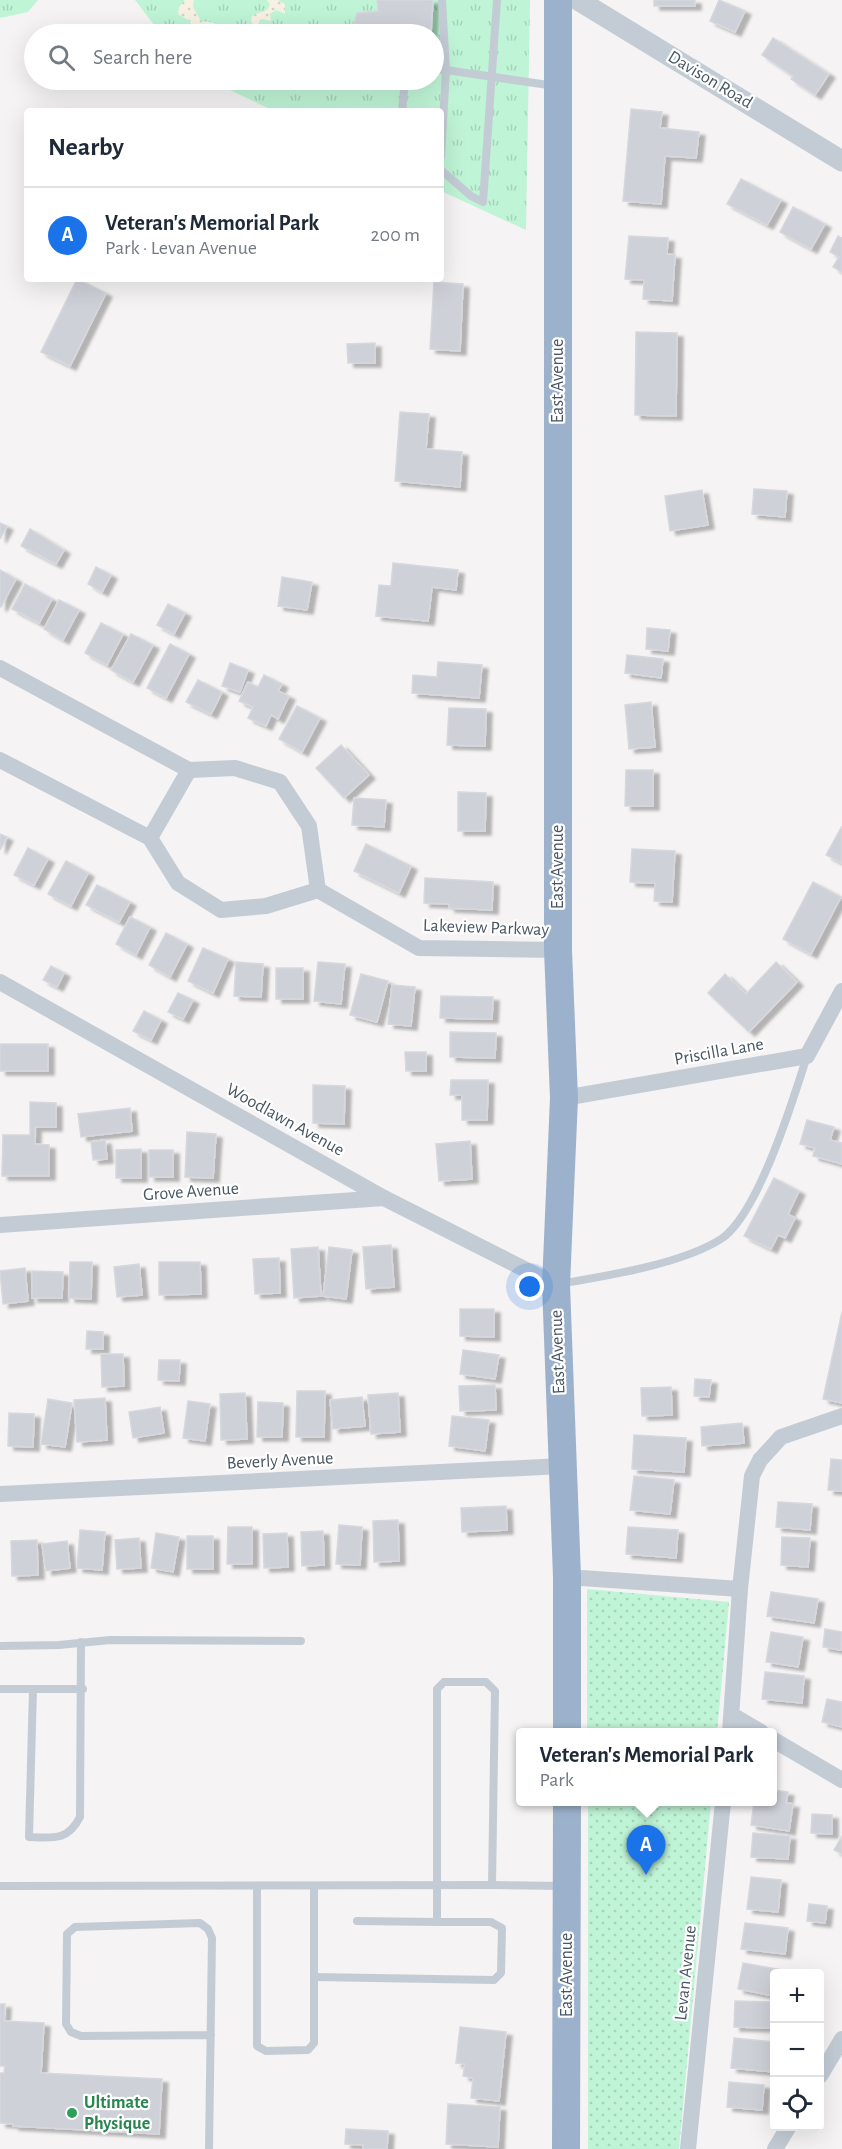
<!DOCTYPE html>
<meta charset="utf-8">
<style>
:root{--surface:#fff;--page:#f6f6f7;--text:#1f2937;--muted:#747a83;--line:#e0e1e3;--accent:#1a73e8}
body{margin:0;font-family:"Alegreya Sans",sans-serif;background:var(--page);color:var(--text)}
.controls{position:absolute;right:18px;bottom:18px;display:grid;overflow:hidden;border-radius:6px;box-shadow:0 6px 24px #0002}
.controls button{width:54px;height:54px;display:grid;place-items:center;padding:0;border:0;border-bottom:2px solid var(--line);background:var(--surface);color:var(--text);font:30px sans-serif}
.you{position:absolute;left:530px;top:1287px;width:21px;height:21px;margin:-15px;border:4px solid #fff;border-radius:50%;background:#1a73e8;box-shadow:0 0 0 9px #1a73e833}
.badge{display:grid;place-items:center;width:39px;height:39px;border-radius:50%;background:var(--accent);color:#fff;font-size:20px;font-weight:700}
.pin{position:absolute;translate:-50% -50px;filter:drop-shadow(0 2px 3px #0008)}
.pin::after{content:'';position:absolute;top:32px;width:21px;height:18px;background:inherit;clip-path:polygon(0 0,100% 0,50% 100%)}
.popup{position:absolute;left:516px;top:1728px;width:261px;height:78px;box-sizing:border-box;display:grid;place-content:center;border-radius:6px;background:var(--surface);filter:drop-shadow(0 2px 4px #0005);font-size:20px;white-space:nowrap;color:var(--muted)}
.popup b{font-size:22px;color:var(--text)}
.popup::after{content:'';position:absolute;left:50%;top:100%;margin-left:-12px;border:12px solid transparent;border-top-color:var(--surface)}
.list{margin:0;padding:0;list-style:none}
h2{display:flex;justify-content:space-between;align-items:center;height:78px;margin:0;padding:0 24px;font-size:26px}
h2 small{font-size:20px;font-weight:400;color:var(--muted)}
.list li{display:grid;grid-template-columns:39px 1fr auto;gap:18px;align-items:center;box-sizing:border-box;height:96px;padding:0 24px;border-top:2px solid var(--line)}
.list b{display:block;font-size:22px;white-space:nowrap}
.list p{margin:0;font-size:20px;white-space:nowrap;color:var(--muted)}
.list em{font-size:20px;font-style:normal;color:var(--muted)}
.icon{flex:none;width:33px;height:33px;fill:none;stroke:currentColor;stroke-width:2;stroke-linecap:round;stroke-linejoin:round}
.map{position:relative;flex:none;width:842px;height:2149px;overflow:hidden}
.search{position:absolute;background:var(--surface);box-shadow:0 6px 24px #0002;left:24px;top:24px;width:420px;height:66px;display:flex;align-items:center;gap:15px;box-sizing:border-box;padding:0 21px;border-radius:33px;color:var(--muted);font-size:22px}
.panel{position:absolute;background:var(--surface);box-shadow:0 6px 24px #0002;left:24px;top:108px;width:420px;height:174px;border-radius:6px}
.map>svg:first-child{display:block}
</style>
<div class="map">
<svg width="842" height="2149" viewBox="0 0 842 2149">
<defs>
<pattern id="grass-tufts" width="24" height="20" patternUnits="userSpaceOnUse" patternTransform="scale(1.5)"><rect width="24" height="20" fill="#bff4d6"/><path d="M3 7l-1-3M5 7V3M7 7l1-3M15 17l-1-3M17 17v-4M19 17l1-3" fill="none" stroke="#a6d3ba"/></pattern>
<pattern id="sand-dots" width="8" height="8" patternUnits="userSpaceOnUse" patternTransform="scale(1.5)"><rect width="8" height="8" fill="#f6f1e3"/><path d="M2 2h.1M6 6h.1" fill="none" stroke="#d4d1c5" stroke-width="1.8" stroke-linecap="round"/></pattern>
<pattern id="park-dots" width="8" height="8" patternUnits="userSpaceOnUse" patternTransform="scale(1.5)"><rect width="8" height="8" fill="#bff4d6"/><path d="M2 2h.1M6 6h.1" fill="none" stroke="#a6d3ba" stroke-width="1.8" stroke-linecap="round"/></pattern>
<filter id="shadow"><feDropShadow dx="6" dy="4" stdDeviation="1.5" flood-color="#0004"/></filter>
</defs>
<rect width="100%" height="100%" fill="#f5f3f3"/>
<g fill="url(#grass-tufts)">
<path d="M0,0H38L28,12L0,18Z"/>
<path d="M135,0H530L526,230L441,191V111H274L209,80H434V34H161Z"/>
</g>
<g fill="url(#sand-dots)">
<path d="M185,0H194L193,7L201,21L210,22L220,26L223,34H184L190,32L192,28L190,21L178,14L179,7Z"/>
<path d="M267,0H278L285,4V14L276,10L270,14L271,21L262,19L258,24H253L251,21L252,16C259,11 266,14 270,5Z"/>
</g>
<g fill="url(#park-dots)">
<path d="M587,1589L729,1602L717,1732H587Z"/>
<path d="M588,1802H711L679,2149H588Z"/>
</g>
<g fill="#ced1d8" stroke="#d6d8de" stroke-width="1.5" filter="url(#shadow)">
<path d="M377,0H433L431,34H351L357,13L378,11Z"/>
<rect x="654" y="0" width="41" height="6"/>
<path d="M719,0L745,11L735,32L710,21Z"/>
<path d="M773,38L829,74L815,95L791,79L793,76L762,55Z"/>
<path d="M631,109L662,112L660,128L699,132L696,158L665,156L661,204L623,201Z"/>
<path d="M741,179L781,200L767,225L727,204Z"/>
<path d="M793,207L825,224L811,249L780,232Z"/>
<path d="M629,236L668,238L667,254L675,255L672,301L643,299L644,280L625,279Z"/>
<path d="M838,236L842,238V272L833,267L839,257L830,252Z"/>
<path d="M77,279L106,293L70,366L41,352Z"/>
<path d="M434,282L463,284L460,351L430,349Z"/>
<path d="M636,332L677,333L676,416L635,415Z"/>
<path d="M375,343V363H348L347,344Z"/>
<path d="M400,412L429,414L426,449L462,452L460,487L395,481Z"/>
<path d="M754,489L787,491L785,517L752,514Z"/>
<path d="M702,490L708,525L670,531L665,496Z"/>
<path d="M0,523L7,526L0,539Z"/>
<path d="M30,529L64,550L56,564L21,546Z"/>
<path d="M393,563L458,570L456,590L432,587L428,621L376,616L379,585L391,586Z"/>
<path d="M96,567L111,575L102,592L88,584Z"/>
<path d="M0,570L16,579L1,607L0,606Z"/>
<path d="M282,577L312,582L307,610L278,606Z"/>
<path d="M25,584L52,599L39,623L12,609Z"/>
<path d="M59,600L79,610L63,640L44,629Z"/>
<path d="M168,604L185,613L174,634L157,625Z"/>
<path d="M101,623L123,634L107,665L85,653Z"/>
<path d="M647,628L670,630L668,651L646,649Z"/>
<path d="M131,634L153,645L133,682L111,670Z"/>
<path d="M170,644L189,654L166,698L147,688Z"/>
<path d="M627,655L663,659L661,678L625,673Z"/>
<path d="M438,662L482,665L479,698L412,693L413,675L437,677Z"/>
<path d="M230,663L248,670L240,692L222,686Z"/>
<path d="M264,675L282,684L278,691L289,696L278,719L271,715L266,726L248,718L253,707L239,701L248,682L258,687Z"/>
<path d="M198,680L222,692L211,714L186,702Z"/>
<path d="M651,702L655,747L629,749L625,705Z"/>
<path d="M297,706L320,718L302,752L279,739Z"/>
<path d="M449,708L486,709L485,746L447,745Z"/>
<path d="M341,745L369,775L344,798L316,768Z"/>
<path d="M626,770H653V806H625Z"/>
<path d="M458,792L486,793L485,831H458Z"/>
<path d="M354,798L386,800L384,827L352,825Z"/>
<path d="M842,826V863L826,855Z"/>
<path d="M0,834L7,837L0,850Z"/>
<path d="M366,844L411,866L399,893L354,871Z"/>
<path d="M28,848L48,859L34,885L14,875Z"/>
<path d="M632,849L675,851L672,902L654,901L655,883L630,882Z"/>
<path d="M66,861L88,873L71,906L48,894Z"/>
<path d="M425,878L493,882L492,910L449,908V904L424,903Z"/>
<path d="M813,882L841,897L811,954L783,939Z"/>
<path d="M97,885L130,902L119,922L86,905Z"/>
<path d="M130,917L150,927L136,955L116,944Z"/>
<path d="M166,933L187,944L170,977L149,965Z"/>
<path d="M203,948L228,959L213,993L188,981Z"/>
<path d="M236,962L263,964L261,997L234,996Z"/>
<path d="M318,962L345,964L341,1004L314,1001Z"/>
<path d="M776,962L797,982L749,1032L708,993L725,974L746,994Z"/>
<path d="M51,966L64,973L57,987L43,980Z"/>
<rect x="276" y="968" width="27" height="31"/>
<path d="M361,974L388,981L377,1022L350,1015Z"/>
<path d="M392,985L415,987L411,1026L388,1024Z"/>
<path d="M178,993L193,1000L183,1019L168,1012Z"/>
<path d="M441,996L493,997L492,1019L440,1018Z"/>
<path d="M144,1011L161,1020L151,1040L133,1031Z"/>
<path d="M450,1032L496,1033L495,1058L450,1057Z"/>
<rect x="0" y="1044" width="48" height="27"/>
<path d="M405,1052H426V1071H406Z"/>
<path d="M451,1080H488L487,1120H462V1095H450Z"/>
<path d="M313,1085L345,1086L344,1124L313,1123Z"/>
<path d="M30,1102L56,1103V1127H35V1144L49,1145V1176H2L3,1135H30Z"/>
<path d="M130,1108L132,1131L81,1137L78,1114Z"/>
<path d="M807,1120L834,1127L830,1140L842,1143V1164L813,1156L815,1148L800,1144Z"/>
<path d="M187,1132L216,1134L213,1178L185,1177Z"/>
<path d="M105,1140L107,1159L93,1160L91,1142Z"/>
<path d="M470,1141L472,1179L439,1181L436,1144Z"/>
<path d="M141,1149V1178H116V1150Z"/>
<rect x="149" y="1150" width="24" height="27"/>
<path d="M774,1178L799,1191L788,1214L795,1218L785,1238L778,1235L771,1249L744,1236Z"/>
<path d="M391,1245L394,1287L366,1289L363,1247Z"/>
<path d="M318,1247L321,1296L294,1298L291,1249Z"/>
<path d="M329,1247L352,1250L346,1299L323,1296Z"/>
<path d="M279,1258L280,1293L255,1294L253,1259Z"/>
<path d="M70,1262H92L91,1299L69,1298Z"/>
<path d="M159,1262H200L201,1294L159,1295Z"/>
<path d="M139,1264L142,1295L117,1297L114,1267Z"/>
<path d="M25,1268L28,1301L3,1304L0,1271Z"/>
<path d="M32,1271L63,1272L62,1298H32Z"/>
<path d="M460,1309H494V1337L460,1336Z"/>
<path d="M842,1312V1403L823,1399Z"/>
<path d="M87,1331L103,1332V1349H86Z"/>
<path d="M463,1350L499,1355L495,1379L460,1374Z"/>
<path d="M101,1354H123L124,1386L102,1387Z"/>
<path d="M159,1360H180L179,1381L158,1380Z"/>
<path d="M695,1379L711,1380L709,1397L694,1396Z"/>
<path d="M495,1385L496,1410L460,1411L459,1386Z"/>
<path d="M671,1387L672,1415L642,1416L641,1388Z"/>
<path d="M297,1391H325L324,1437H296Z"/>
<path d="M245,1393L247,1439L221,1440L220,1394Z"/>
<path d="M398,1393L400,1432L371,1434L368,1395Z"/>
<path d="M362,1397L365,1426L333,1429L330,1400Z"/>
<path d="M105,1398L107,1440L77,1442L74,1400Z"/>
<path d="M48,1399L72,1403L65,1447L41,1444Z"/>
<path d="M188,1401L210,1404L205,1441L183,1438Z"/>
<path d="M258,1402L283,1403L282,1437H257Z"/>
<path d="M160,1407L164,1433L133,1438L129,1412Z"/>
<path d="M9,1413L34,1414L33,1447L8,1446Z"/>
<path d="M452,1416L489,1420L485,1451L449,1446Z"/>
<path d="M742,1423L744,1443L702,1446L701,1427Z"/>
<path d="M634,1435L686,1438L684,1472L632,1469Z"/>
<path d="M831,1459L842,1460V1491L828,1490Z"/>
<path d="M634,1476L674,1480L670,1514L630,1510Z"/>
<path d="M778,1502L812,1504L810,1530L776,1527Z"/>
<path d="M506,1506L507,1530L462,1532L461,1508Z"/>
<path d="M398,1520L399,1561L374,1562L373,1521Z"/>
<path d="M339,1525L362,1527L360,1565L336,1564Z"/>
<path d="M228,1527H252V1564H227Z"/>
<path d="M628,1527L678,1530L676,1558L626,1554Z"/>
<path d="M80,1530L105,1532L102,1570L77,1568Z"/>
<path d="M323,1531L324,1565L302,1566L301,1532Z"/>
<path d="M156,1533L179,1537L173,1572L151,1568Z"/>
<path d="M287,1533L288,1567L264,1568L263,1534Z"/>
<rect x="187" y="1536" width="26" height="33"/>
<path d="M782,1537L810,1538L808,1567L781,1565Z"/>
<path d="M139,1538L141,1568L117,1569L115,1540Z"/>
<path d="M37,1540L38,1575L12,1576L11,1541Z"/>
<path d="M67,1541L70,1568L46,1571L42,1544Z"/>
<path d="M771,1592L818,1599L814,1623L767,1616Z"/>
<path d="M825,1629L842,1632L841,1650L823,1647Z"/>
<path d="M771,1632L803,1637L798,1667L766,1662Z"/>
<path d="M765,1672L804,1676L802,1703L762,1699Z"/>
<path d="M827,1699L842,1702V1727L822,1722Z"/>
<path d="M772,1790L788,1792L786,1803L793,1804L789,1831L751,1825L754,1802H772Z"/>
<path d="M812,1814L832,1815V1834L811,1833Z"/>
<path d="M753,1833L790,1836L788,1859L751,1857Z"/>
<path d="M842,1836V1854L834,1850Z"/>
<path d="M751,1877L781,1880L778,1912L747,1909Z"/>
<path d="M809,1904L827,1906L825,1923L807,1921Z"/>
<path d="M745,1923L788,1928L785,1954L741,1949Z"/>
<path d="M743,1963L783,1970L782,1974H774V1996L738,1989Z"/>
<path d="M735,2001L774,2002V2028L734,2027Z"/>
<path d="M0,2004H5L4,2021L44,2023L41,2073L162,2079L159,2134L13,2126V2124L0,2123V2073H4L5,2066H0Z"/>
<path d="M460,2027L506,2032L499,2101L471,2098L473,2078L463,2076L465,2064L456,2063Z"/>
<path d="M734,2038L774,2042V2072L731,2068Z"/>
<path d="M729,2082L764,2085L762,2110L727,2107Z"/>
<path d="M448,2104L500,2107L498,2147L446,2144Z"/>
<path d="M346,2129L388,2131L387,2149H363V2145L345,2144Z"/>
</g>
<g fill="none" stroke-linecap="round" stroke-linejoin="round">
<g stroke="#c3ccd5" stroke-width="8">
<path d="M434,70H446L555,86"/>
<path d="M402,111L405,80"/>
<path d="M441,156L446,70L442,0"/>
<path d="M441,170L471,196L483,202L497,0"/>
<path d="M559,1284C606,1276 682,1264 721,1239C758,1215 793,1100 807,1056"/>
<path d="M81,1642L80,1817C68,1841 53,1838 29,1837L33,1689H83"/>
<path d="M0,1646L59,1645L110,1640L301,1641"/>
<path d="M0,1689H33"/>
<path d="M0,1886L494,1885L563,1886"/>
<path d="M257,1887V2046L266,2051L308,2050L314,2043V1886"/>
<path d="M357,1921L437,1922"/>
<path d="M314,1977L494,1980L501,1973L502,1928L491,1922H437V1689L444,1682H486L495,1691L492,1885"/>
<path d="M209,2149L212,1938L208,1929L200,1923L75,1927L67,1934L66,2024L71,2032L81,2036L211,2035"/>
</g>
<g stroke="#c3ccd5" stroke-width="16">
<path d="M0,668L189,770L235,768L280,782L309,826L318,890"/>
<path d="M0,760L150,838L178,883L221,910L266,906L318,890L419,948L558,950"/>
<path d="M150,838L189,770"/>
<path d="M0,982L384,1198L556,1285"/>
<path d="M564,1098L807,1056L842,991"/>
<path d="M0,1225L384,1198"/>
<path d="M0,1494L562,1466"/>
<path d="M567,1577L740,1589"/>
<path d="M732,1715L761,1732"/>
<path d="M730,1732L740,1589L752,1476L760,1460L781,1437L842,1416"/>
<path d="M772,1739L842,1780"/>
<path d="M820,2076L842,2039"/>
<path d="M688,2149L723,1802"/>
<path d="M775,2149L789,2126"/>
</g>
<path stroke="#c3ccd5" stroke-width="21" d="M578,0L842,161"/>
<g stroke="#9cb2cc" stroke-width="28">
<path d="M558,0V950L564,1098L556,1285L567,1577V1732"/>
<path d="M566,2149L567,1802"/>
</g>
</g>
<circle fill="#2e9e5b" stroke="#fff" stroke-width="2" cx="72" cy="2113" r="6"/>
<g text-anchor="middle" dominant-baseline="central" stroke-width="4.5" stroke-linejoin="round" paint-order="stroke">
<g font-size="18" fill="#485562" stroke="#fff">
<text transform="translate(710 80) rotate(31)">Davison Road</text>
<text transform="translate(558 381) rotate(-90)">East Avenue</text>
<text transform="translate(558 867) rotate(-90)">East Avenue</text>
<text transform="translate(486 928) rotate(2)">Lakeview Parkway</text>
<text transform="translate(719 1052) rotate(-10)">Priscilla Lane</text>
<text transform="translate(285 1120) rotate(29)">Woodlawn Avenue</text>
<text transform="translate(191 1192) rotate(-4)">Grove Avenue</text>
<text transform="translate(558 1352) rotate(-92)">East Avenue</text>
<text transform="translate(280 1461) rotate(-3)">Beverly Avenue</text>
<text transform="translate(686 1973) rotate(-84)">Levan Avenue</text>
<text transform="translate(567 1975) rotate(-90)">East Avenue</text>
</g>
<g font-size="18" font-weight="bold" fill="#27864d" stroke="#fff" text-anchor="start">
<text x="84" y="2103">Ultimate<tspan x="84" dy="21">Physique</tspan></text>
</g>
</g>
</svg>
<div class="controls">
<button>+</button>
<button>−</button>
<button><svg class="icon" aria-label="locate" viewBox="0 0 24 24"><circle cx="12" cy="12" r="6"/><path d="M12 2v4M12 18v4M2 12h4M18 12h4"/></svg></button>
</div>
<div class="you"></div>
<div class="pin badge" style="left:646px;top:1875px">A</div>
<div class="popup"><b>Veteran's Memorial Park</b>Park</div>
<div class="search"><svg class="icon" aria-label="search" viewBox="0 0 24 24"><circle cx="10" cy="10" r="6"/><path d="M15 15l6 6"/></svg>Search here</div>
<section class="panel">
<h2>Nearby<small></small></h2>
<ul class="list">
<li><span class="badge">A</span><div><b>Veteran's Memorial Park</b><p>Park · Levan Avenue</p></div><em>200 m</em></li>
</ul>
</section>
</div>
